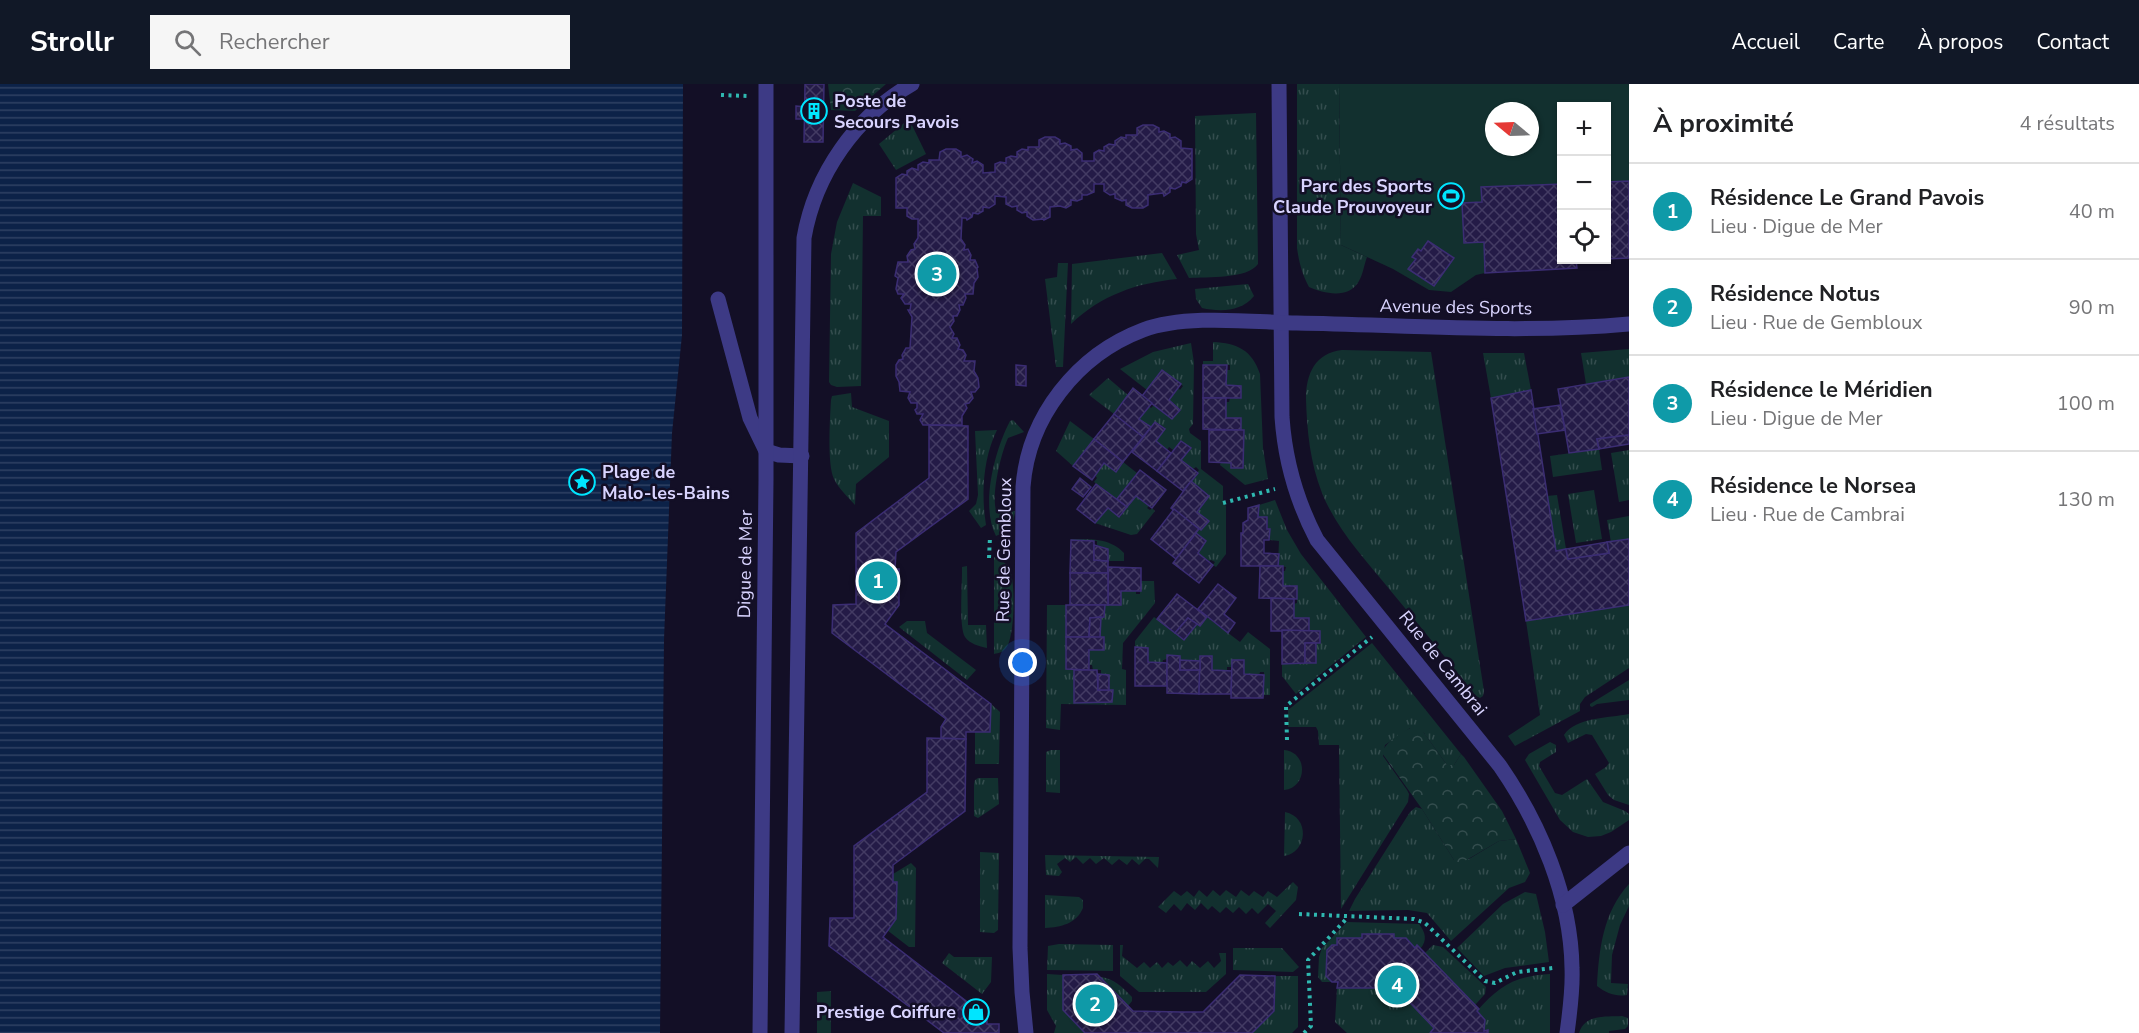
<!DOCTYPE html>
<html lang="fr">
<meta charset="utf-8">
<style>
:root{--surface:#fff;--page:#f6f6f6;--text:#202124;--muted:#757577;--line:#e0e0e0;--accent:#111827}
body{margin:0;font-family:"Nunito Sans",sans-serif;background:var(--page);color:var(--text)}
.controls{position:absolute;right:18px;top:18px;display:grid;overflow:hidden;border-radius:0px;box-shadow:0 2px 4px #0004}
.controls button{width:54px;height:54px;display:grid;place-items:center;padding:0;border:0;border-bottom:2px solid var(--line);background:var(--surface);color:var(--text);font:30px sans-serif}
.compass{position:absolute;left:1485px;top:18px;width:54px;height:54px;border-radius:50%;background:var(--surface);box-shadow:0 2px 4px #0004;rotate:289deg}
.you{position:absolute;left:1023px;top:579px;width:21px;height:21px;margin:-15px;border:4px solid #fff;border-radius:50%;background:#1a73e8;box-shadow:0 0 0 9px #1a73e833}
.badge{display:grid;place-items:center;width:39px;height:39px;border-radius:50%;background:var(--accent);color:#fff;font-size:20px;font-weight:700}
.pin{position:absolute;translate:-50% -50%;border:3px solid #fff;box-shadow:0 2px 6px #0006}
.list{margin:0;padding:0;list-style:none}
h2{display:flex;justify-content:space-between;align-items:center;height:78px;margin:0;padding:0 24px;font-size:26px}
h2 small{font-size:20px;font-weight:400;color:var(--muted)}
.list li{display:grid;grid-template-columns:39px 1fr auto;gap:18px;align-items:center;box-sizing:border-box;height:96px;padding:0 24px;border-top:2px solid var(--line)}
.list b{display:block;font-size:22px;white-space:nowrap}
.list p{margin:0;font-size:20px;white-space:nowrap;color:var(--muted)}
.list em{font-size:20px;font-style:normal;color:var(--muted)}
.icon{flex:none;width:33px;height:33px;fill:none;stroke:currentColor;stroke-width:2;stroke-linecap:round;stroke-linejoin:round}
.map{position:relative;flex:none;width:1629px;height:949px;overflow:hidden}
header{display:flex;align-items:center;gap:36px;box-sizing:border-box;height:84px;padding:0 30px;background:var(--accent);color:#fff}
header strong{font-size:28px}
nav{display:flex;gap:33px;margin-inline-start:auto;font-size:21px}
.search{width:420px;height:54px;background:var(--page);display:flex;align-items:center;gap:15px;box-sizing:border-box;padding:0 21px;border-radius:0px;color:var(--muted);font-size:22px}
main{display:flex}
aside{flex:1;background:var(--surface)}
.map>svg:first-child{display:block}
</style>
<header>
<strong>Strollr</strong>
<div class="search"><svg class="icon" aria-label="search" viewBox="0 0 24 24"><circle cx="10" cy="10" r="6"/><path d="M15 15l6 6"/></svg>Rechercher</div>
<nav><a>Accueil</a><a>Carte</a><a>À propos</a><a>Contact</a></nav>
</header>
<main>
<div class="map">
<svg width="1629" height="949" viewBox="0 0 1629 949">
<defs>
<pattern id="grass-tufts" width="24" height="20" patternUnits="userSpaceOnUse" patternTransform="scale(1.5)"><rect width="24" height="20" fill="#12302f"/><path d="M3 7l-1-3M5 7V3M7 7l1-3M15 17l-1-3M17 17v-4M19 17l1-3" fill="none" stroke="#344d4e"/></pattern>
<pattern id="park-crowns" width="20" height="18" patternUnits="userSpaceOnUse" patternTransform="scale(1.5)"><rect width="20" height="18" fill="#12302f"/><path d="M2 6a3 3 0 1 1 6 0M12 15a3 3 0 1 1 6 0" fill="none" stroke="#344d4e"/></pattern>
<pattern id="water-rules" width="6" height="5" patternUnits="userSpaceOnUse" patternTransform="scale(1.5)"><rect width="6" height="5" fill="#0c2248"/><path d="M0 2.5h6" fill="none" stroke="#2f4163"/></pattern>
<pattern id="building-cross-hatch" width="8" height="8" patternUnits="userSpaceOnUse" patternTransform="scale(1.5)"><rect width="8" height="8" fill="#241b47"/><path d="M0 0l8 8M0 8l8-8" fill="none" stroke="#433b63"/></pattern>
</defs>
<rect width="100%" height="100%" fill="#130f26"/>
<g fill="url(#grass-tufts)">
<path d="M1297,0H1339L1341,161L1367,173C1364,181 1363,190 1359,197C1349,215 1325,210 1309,203C1302,190 1299,178 1297,164Z"/>
<path d="M1256,29L1258,180C1248,195 1206,193 1189,194L1177,171L1199,166L1196,150L1195,32Z"/>
<path d="M909,35L926,70L896,86L879,60Z"/>
<path d="M853,99L881,113V132H863L861,302L837,303L831,301L829,298L831,170L837,138Z"/>
<path d="M1162,169L1177,195C1137,199 1101,211 1071,240L1072,180Z"/>
<path d="M1058,179H1068L1063,283H1056L1045,195L1057,193Z"/>
<path d="M1248,200L1254,212C1241,228 1220,228 1202,224L1196,215L1195,205Z"/>
<path d="M1213,258C1237,259 1252,266 1260,290L1263,364L1268,395L1245,401L1220,381L1221,378L1231,379V384H1243L1244,347L1241,346V334H1226V318H1229L1230,314H1241V302L1226,301L1227,286H1230V281H1203V277H1213Z"/>
<path d="M1191,259L1194,279L1193,340L1189,345L1190,349L1201,357V385L1223,402V419L1226,422V470L1216,483L1213,481L1215,478L1211,476L1209,477L1198,469L1206,457L1196,449L1208,437L1197,428L1209,412L1191,397L1199,386L1196,383L1193,385L1181,376L1190,364L1181,357L1173,366L1169,363L1167,366L1156,357L1165,344L1156,338L1151,343L1139,335L1149,322L1151,324L1154,321L1172,335L1180,325L1169,316L1178,304L1180,306L1183,302L1162,286L1147,306L1120,285L1153,268Z"/>
<path d="M1629,265V293L1586,300L1581,269Z"/>
<path d="M1342,266L1431,268L1484,607L1483,612L1480,614L1476,612C1448,576 1419,541 1390,506C1365,475 1337,446 1322,409C1310,378 1307,347 1306,315C1306,290 1315,269 1342,266Z"/>
<path d="M1483,269H1524L1531,306L1491,314Z"/>
<path d="M1108,294L1128,311L1114,330L1089,311Z"/>
<path d="M851,309L852,323L889,337V373L856,400L855,421C848,413 839,405 834,395C827,380 830,334 831,316L832,312Z"/>
<path d="M1013,336L1024,348L1008,354C1001,369 990,414 997,429L1015,427C1014,440 1008,447 996,452C980,421 995,366 1010,337Z"/>
<path d="M1070,337L1094,355L1073,382L1056,367Z"/>
<path d="M997,346C983,374 981,410 986,441L981,444L969,427L976,420L978,411L975,347Z"/>
<path d="M1599,365L1602,386L1553,393L1550,372Z"/>
<path d="M1629,366V416L1619,418L1611,369Z"/>
<path d="M1123,378L1137,389L1117,415L1094,398L1097,394L1095,391L1104,379L1116,388Z"/>
<path d="M1594,406L1602,455L1576,459L1568,410Z"/>
<path d="M1557,411L1566,465L1556,467L1547,412Z"/>
<path d="M1136,412L1149,422L1147,424L1150,426L1152,424L1155,427L1137,450L1131,451L1095,439L1108,424L1120,433Z"/>
<path d="M1275,416L1287,446L1301,470L1366,553L1296,610L1282,592V580L1316,579V559L1320,558V547H1309L1294,534V520L1297,519V503L1283,502V487H1285L1286,483L1278,482L1279,457L1269,456L1267,433H1258L1259,421Z"/>
<path d="M1629,432V455L1611,458L1607,436Z"/>
<path d="M1071,455C1091,455 1110,454 1124,469V477H1108V465L1097,461V457L1071,456Z"/>
<path d="M994,473C1000,475 1005,478 1009,484C1016,496 1015,553 1006,564C1003,568 999,569 994,570Z"/>
<path d="M967,482L968,541H986L987,564C979,562 970,560 965,553C959,543 962,503 962,489V483Z"/>
<path d="M1140,497H1154L1155,519L1123,559L1122,585L1126,586V621L1061,620L1060,646L1046,644L1047,521H1066V585L1074,586V618H1112L1113,607L1109,606V591L1101,590V586H1093L1092,581H1089V566H1104V554H1100L1101,533H1104L1105,521H1120L1121,507H1136V510H1140Z"/>
<path d="M1629,521V584L1585,613L1580,620V627L1515,662L1508,652L1540,631L1526,537Z"/>
<path d="M1154,533L1184,556L1197,540L1200,542L1207,533L1240,558L1248,548L1270,565V611H1263L1264,588H1260L1259,591L1244,590V576L1232,583H1227V587L1212,586V572H1200V577L1180,576V572L1167,571V575L1163,576L1162,579L1148,578V564L1135,563V557Z"/>
<path d="M907,537H925L927,549L976,586L967,596L899,543Z"/>
<path d="M1372,559L1461,670L1454,681H1447L1424,649L1410,644L1385,661L1383,672L1407,706L1409,710L1408,718L1341,825L1339,661H1319L1318,647L1316,643H1288V626Z"/>
<path d="M1629,596V616L1597,620L1592,623L1590,622V620Z"/>
<path d="M991,620L1000,628L999,680H975V648H990Z"/>
<path d="M1629,630V721L1614,716L1608,711L1595,690L1606,683L1609,679L1592,651L1586,650L1568,659L1564,651C1576,633 1609,634 1629,630Z"/>
<path d="M1550,658L1556,661V668L1540,678L1539,682L1555,709L1562,711L1587,695L1603,718L1625,727L1629,730V736L1611,748L1601,752L1588,753L1573,748L1560,736L1525,676L1529,670Z"/>
<path d="M1051,666H1060V709L1046,708V668Z"/>
<path d="M1284,666C1308,668 1308,703 1284,706Z"/>
<path d="M978,694H998L999,720L978,734L974,732V700L975,696Z"/>
<path d="M1416,723L1422,725L1454,776L1469,775L1499,757L1516,755L1530,789L1525,798L1509,804L1451,857L1427,829L1408,826L1349,827L1355,815L1410,728Z"/>
<path d="M1285,728C1310,733 1308,768 1284,772Z"/>
<path d="M980,768L999,769L998,846L994,849L980,848Z"/>
<path d="M1045,771L1159,773L1158,784L1149,775H1145L1139,781L1132,775L1127,781L1119,775L1112,781L1104,774L1096,780L1090,774L1083,780L1076,773L1070,778L1065,774L1057,780L1062,788L1059,792L1046,791Z"/>
<path d="M911,779L916,784L915,863H909L887,846L896,835L897,799L893,798V790Z"/>
<path d="M1293,798L1298,803L1296,816L1270,844L1265,839L1276,827L1268,820L1258,830L1252,824L1246,830L1239,823L1233,829L1226,823L1220,829L1212,822L1208,826L1201,819L1195,826L1187,819L1181,827L1174,820L1166,829L1158,823L1174,807L1181,812L1187,807L1194,813L1199,806L1207,813L1213,806L1220,812L1226,806L1236,813L1241,806L1249,812L1254,807L1263,813L1268,807L1277,813Z"/>
<path d="M1629,800V822L1620,841L1612,871L1611,899L1628,900L1627,911C1616,913 1606,909 1597,902C1599,866 1603,828 1629,800Z"/>
<path d="M1525,808L1536,810L1545,848L1549,878L1505,884L1484,892L1457,864L1503,820Z"/>
<path d="M1045,811L1079,813L1083,816V824C1076,840 1061,843 1045,844Z"/>
<path d="M1347,838L1419,840C1425,848 1428,856 1420,865L1417,862L1415,864L1394,854V850H1363L1362,854H1338L1337,861H1332L1327,866L1326,892L1332,898H1322L1318,893L1319,873L1322,864Z"/>
<path d="M1059,860L1113,861V887L1047,886L1048,862Z"/>
<path d="M1120,861H1123L1122,872L1137,884L1144,878L1150,884L1157,878L1162,884L1168,878L1173,882L1180,876L1187,883L1192,877L1200,884L1208,877L1214,884L1221,877L1219,869H1226V890L1206,908H1139L1120,892Z"/>
<path d="M1433,861L1443,863L1486,903L1485,910L1475,921L1425,869Z"/>
<path d="M1233,864H1282L1299,883L1293,888L1233,886Z"/>
<path d="M949,869L954,873H992L991,898L982,910L942,879Z"/>
<path d="M1047,890L1063,891V926L1085,949H1054L1056,942L1047,926Z"/>
<path d="M1550,890V949H1488V947H1484L1485,936L1477,927C1500,901 1515,892 1550,890Z"/>
<path d="M1275,892H1298V943L1292,949H1252L1274,927Z"/>
<path d="M1100,893C1114,894 1122,903 1132,913V917L1128,922Z"/>
<path d="M1337,904H1381L1386,909H1391L1396,904L1434,944L1430,949H1347L1335,938Z"/>
<path d="M831,907V949H817V908Z"/>
<path d="M1622,932L1628,934V942L1625,945L1609,947V949H1579C1585,930 1605,933 1622,932Z"/>
</g>
<g fill="url(#park-crowns)">
<path d="M828,0H886L855,27L831,26Z"/>
<path d="M1416,642L1424,649L1447,681H1454L1461,670L1464,673L1502,727L1516,755L1499,757L1463,778H1456L1454,776L1422,725L1382,669C1385,658 1405,645 1416,642Z"/>
</g>
<path fill="#12302f" fill-rule="evenodd" d="M1339,0H1629V174L1607,175L1606,22H1562V176H1598L1576,177L1577,184L1485,189L1476,191L1451,208L1429,206L1393,185L1341,161ZM1494,27H1530V63H1494Z"/>
<path fill="url(#water-rules)" d="M0,0H683L682,251L672,349L664,556L660,949H0Z"/>
<g fill="url(#building-cross-hatch)" stroke="#3b2d73" stroke-width="1.5">
<path d="M805,0H824L823,58H804Z"/>
<path d="M796,22L805,23V35H796Z"/>
<path d="M1143,41H1153L1159,44V48L1164,47L1170,50V54L1175,53L1181,57V64L1192,65V95L1186,99L1182,98L1181,102L1175,105L1170,104V108L1164,112L1163,109L1148,111V121L1143,124H1132L1126,121V116L1122,117L1115,114V110L1110,111L1104,107V100H1094V108L1087,111H1082V115L1077,117L1071,116V121L1066,124L1060,122L1050,123V133L1044,136V135L1033,136L1027,132V128L1022,129L1017,126V122L1012,123L1006,120V113L995,112V120L989,124L983,123V127L978,130L973,129L972,133L967,136L966,134H962L961,155L965,161L964,166L968,165L971,171L970,176H975L978,183L977,184L978,193L974,199L973,210H965L966,214L963,221H959L960,226L957,232H953L954,237L950,243L954,250L952,254H957L960,261L958,265L963,266L966,271L964,277H975L974,287L978,294L979,303L975,308H971L973,314L969,319L965,320L967,324L962,332V341H923L920,336L923,330H917L915,326L917,324V319H911L908,314L910,308L900,307L899,298L896,292V281L899,276L903,275L902,271L906,264H910L912,233L908,226H910L911,220H905L901,214L904,210H898L896,205L898,194L895,192L898,178H908L907,172L911,166L915,165L914,160L918,154V135H912L907,132V124H896V94L902,90L907,91V87L912,84L918,86V81L923,78L929,79V76H939L940,68L946,65H956L961,68V73L967,71L973,75L972,79L977,77L983,81V89L995,88V80L1000,78L1006,79V74L1011,72L1017,73V68L1022,65L1028,66V63H1039V56L1045,53H1055L1060,56V60L1065,59L1071,62V66L1077,65L1082,69V77H1094V69L1099,66L1104,67V63L1109,60L1115,61V57L1121,53L1126,54V51H1137V44Z"/>
<path d="M1629,97V174L1606,175V98Z"/>
<path d="M1562,100V176H1576L1577,184L1485,189L1484,158L1464,159L1462,119L1482,118L1481,103Z"/>
<path d="M1428,157L1454,174L1434,202L1408,185L1416,175L1412,173L1418,165L1421,167Z"/>
<path d="M1016,281L1026,282V302L1016,301Z"/>
<path d="M1203,281H1227L1226,301L1241,302V314H1203Z"/>
<path d="M1162,286L1181,300L1169,316L1180,326L1172,335L1142,312Z"/>
<path d="M1629,293V351L1597,355L1599,365L1569,369L1558,305Z"/>
<path d="M1133,304L1152,319L1139,335L1151,343L1143,353L1114,330Z"/>
<path d="M1531,306L1556,467L1566,465L1568,475L1609,469L1607,458L1629,455V521L1526,537L1491,314Z"/>
<path d="M1203,314H1226V334H1241V346L1203,345Z"/>
<path d="M1560,321L1565,346L1537,350L1533,325Z"/>
<path d="M1114,330L1143,353L1123,378L1094,355Z"/>
<path d="M1155,338L1165,345L1156,357L1171,369L1157,387L1132,368Z"/>
<path d="M929,341L968,342V415L896,468L895,485H899V521L885,540L991,620L990,648H966V655L941,654V643L946,635L832,549L833,521L856,520V449L929,394Z"/>
<path d="M1209,346H1244L1243,384H1231V379L1209,378Z"/>
<path d="M1629,351V360L1599,365L1597,355Z"/>
<path d="M1094,355L1123,378L1116,388L1104,379L1092,396L1073,382Z"/>
<path d="M1181,357L1191,364L1181,376L1198,389L1183,407L1157,387Z"/>
<path d="M1140,386L1166,406L1152,424L1136,412L1127,423L1117,415Z"/>
<path d="M1080,394L1091,403L1083,413L1072,405Z"/>
<path d="M1191,397L1209,412L1197,428L1209,437L1201,446L1171,424Z"/>
<path d="M1096,400L1127,423L1119,433L1108,424L1095,439L1077,425Z"/>
<path d="M1259,421L1258,433H1267V445H1270L1269,456H1264V469L1279,470L1278,482H1241V449H1243V439L1248,436V424Z"/>
<path d="M1174,425L1199,445L1176,475L1151,455Z"/>
<path d="M1196,449L1206,457L1198,469L1213,481L1199,499L1173,479Z"/>
<path d="M1071,456L1094,457V476L1108,477V489H1070Z"/>
<path d="M1607,458L1609,469L1568,475L1566,465Z"/>
<path d="M1094,461L1108,465V477L1094,476Z"/>
<path d="M1260,482H1283V502H1297V515L1259,514Z"/>
<path d="M1108,483L1141,484V507H1121V521H1108Z"/>
<rect x="1070" y="489" width="38" height="32"/>
<path d="M1218,500L1236,514L1224,530L1235,539L1228,549L1198,525Z"/>
<path d="M1177,510L1207,533L1200,542L1188,534L1175,549L1157,535Z"/>
<path d="M1271,514L1294,515V534H1309V547H1271Z"/>
<path d="M1066,521H1105L1104,533L1090,534L1089,553H1066Z"/>
<path d="M1101,533L1100,554L1089,553L1090,534Z"/>
<path d="M1188,534L1197,540L1184,556L1175,549Z"/>
<path d="M1282,546L1320,547V559H1305V579L1282,580Z"/>
<path d="M1066,553H1104V566H1089V586L1066,585Z"/>
<rect x="1305" y="559" width="11" height="20"/>
<path d="M1135,563L1148,564V578L1167,579V602H1135Z"/>
<path d="M1167,571L1180,572V586H1200L1199,610L1167,609Z"/>
<path d="M1200,572H1212V586L1232,587L1231,610H1199Z"/>
<path d="M1180,576L1200,577V586H1180Z"/>
<path d="M1232,576H1244V590L1264,591L1263,614H1231Z"/>
<path d="M1074,586H1097L1098,606H1113L1112,618L1074,619Z"/>
<path d="M1098,590L1109,591V606H1098Z"/>
<path d="M927,654L966,655L965,727L893,781V798H897L896,835L883,853L987,933V940H999V949H944L829,862L830,834H854V762L927,708Z"/>
<path d="M1362,850H1394V854H1406L1415,864L1417,861L1479,925L1477,927L1485,936L1484,947L1488,946V949H1430L1434,944L1396,904L1391,909H1386L1381,904H1337L1338,898H1332L1326,892L1327,866L1332,861H1337V854H1362Z"/>
<path d="M1097,890L1133,927L1181,928H1203L1240,891L1275,892L1274,927L1252,949H1085L1063,926V891Z"/>
</g>
<g fill="none" stroke-linecap="round" stroke-linejoin="round">
<g stroke="#2fb8b0" stroke-width="4" stroke-dasharray="3 4.5" stroke-linecap="butt">
<path d="M721,11L748,12"/>
<path d="M1223,419L1275,405"/>
<path d="M989,474L990,453"/>
<path d="M1287,656L1286,622L1372,553"/>
<path d="M1299,830L1414,835L1425,839L1485,897L1495,899L1517,888L1553,884"/>
<path d="M1304,949L1311,942L1308,876L1348,833"/>
</g>
<g stroke="#3d3a85" stroke-width="15">
<path d="M1279,0L1282,333C1285,377 1296,416 1317,456L1500,682C1540,740 1571,813 1572,884C1573,906 1570,927 1567,949"/>
<path d="M718,215L750,334L766,367L779,371L802,372"/>
<path d="M1563,821L1629,769"/>
<path d="M760,949L766,396V0"/>
<path d="M792,949L804,154C815,90 856,32 912,0"/>
<path d="M1026,949L1022,908L1020,864L1023,403C1028,333 1077,271 1143,246C1186,230 1252,238 1297,239C1407,241 1519,250 1629,240"/>
</g>
</g>
<defs>
<g id="building-ring" transform="scale(1.35)"><circle r="9.5" fill="#130f26" stroke="#00e5ff" stroke-width="1.5"/><path d="M-4-6H4V6H1V3H-1V6H-4ZM-2.5-4.3h1.7v1.8h-1.7ZM.8-4.3h1.7v1.8H.8ZM-2.5-1h1.7V.8h-1.7ZM.8-1h1.7V.8H.8Z" fill="#00e5ff"/></g>
<g id="stadium-ring" transform="scale(1.35)"><circle r="9.5" fill="#130f26" stroke="#00e5ff" stroke-width="1.5"/><path d="M0-5a6.5 5 0 1 0 0 10a6.5 5 0 1 0 0-10ZM-3.5-1.8h7v3.6h-7Z" fill="#00e5ff"/></g>
<g id="sight-ring" transform="scale(1.35)"><circle r="9.5" fill="#130f26" stroke="#00e5ff" stroke-width="1.5"/><path d="M0-6L1.8-2.2L6-1.7L2.9 1.2L3.7 5.4L0 3.3L-3.7 5.4L-2.9 1.2L-6-1.7L-1.8-2.2Z" fill="#00e5ff"/></g>
<g id="shop-ring" transform="scale(1.35)"><circle r="9.5" fill="#130f26" stroke="#00e5ff" stroke-width="1.5"/><path d="M-5-2.5h2.3a2.7 3.5 0 0 1 5.4 0H5L5.5 6h-11ZM-1.5-2.5h3a1.5 2.3 0 0 0-3 0Z" fill="#00e5ff"/></g>
</defs>
<g fill-rule="evenodd">
<use href="#building-ring" x="814" y="27"/>
<use href="#stadium-ring" x="1451" y="112"/>
<use href="#sight-ring" x="582" y="398"/>
<use href="#shop-ring" x="976" y="928"/>
</g>
<g text-anchor="middle" dominant-baseline="central" stroke-width="5" stroke-linejoin="round" paint-order="stroke">
<g font-size="18" font-weight="bold" fill="#d9d4ff" stroke="#130f26" text-anchor="start">
<text x="834" y="17">Poste de<tspan x="834" dy="21">Secours Pavois</tspan></text>
<text x="1432" y="102" text-anchor="end">Parc des Sports<tspan x="1432" dy="21">Claude Prouvoyeur</tspan></text>
<text x="602" y="388">Plage de<tspan x="602" dy="21">Malo-les-Bains</tspan></text>
<text x="956" y="928" text-anchor="end">Prestige Coiffure</text>
</g>
<g font-size="18" fill="#d9d4ff" stroke="#130f26">
<text transform="translate(1456 223) rotate(1)">Avenue des Sports</text>
<text transform="translate(1004 466) rotate(-89)">Rue de Gembloux</text>
<text transform="translate(745 480) rotate(-89)">Digue de Mer</text>
<text transform="translate(1443 579) rotate(51)">Rue de Cambrai</text>
</g>
</g>
</svg>
<div class="controls">
<button>+</button>
<button>−</button>
<button><svg class="icon" aria-label="locate" viewBox="0 0 24 24"><circle cx="12" cy="12" r="6"/><path d="M12 2v4M12 18v4M2 12h4M18 12h4"/></svg></button>
</div>
<svg class="compass" viewBox="-18 -18 36 36"><path d="M0-13l5 13h-10z" fill="#e53935"/><path d="M0 13l5-13h-10z" fill="#757577"/></svg>
<div class="you"></div>
<div class="pin badge" style="left:878px;top:497px;background:#0f9aa8">1</div>
<div class="pin badge" style="left:1095px;top:920px;background:#0f9aa8">2</div>
<div class="pin badge" style="left:937px;top:190px;background:#0f9aa8">3</div>
<div class="pin badge" style="left:1397px;top:901px;background:#0f9aa8">4</div>
</div>
<aside>
<h2>À proximité<small>4 résultats</small></h2>
<ul class="list">
<li><span class="badge" style="background:#0f9aa8">1</span><div><b>Résidence Le Grand Pavois</b><p>Lieu · Digue de Mer</p></div><em>40 m</em></li>
<li><span class="badge" style="background:#0f9aa8">2</span><div><b>Résidence Notus</b><p>Lieu · Rue de Gembloux</p></div><em>90 m</em></li>
<li><span class="badge" style="background:#0f9aa8">3</span><div><b>Résidence le Méridien</b><p>Lieu · Digue de Mer</p></div><em>100 m</em></li>
<li><span class="badge" style="background:#0f9aa8">4</span><div><b>Résidence le Norsea</b><p>Lieu · Rue de Cambrai</p></div><em>130 m</em></li>
</ul>
</aside>
</main>
